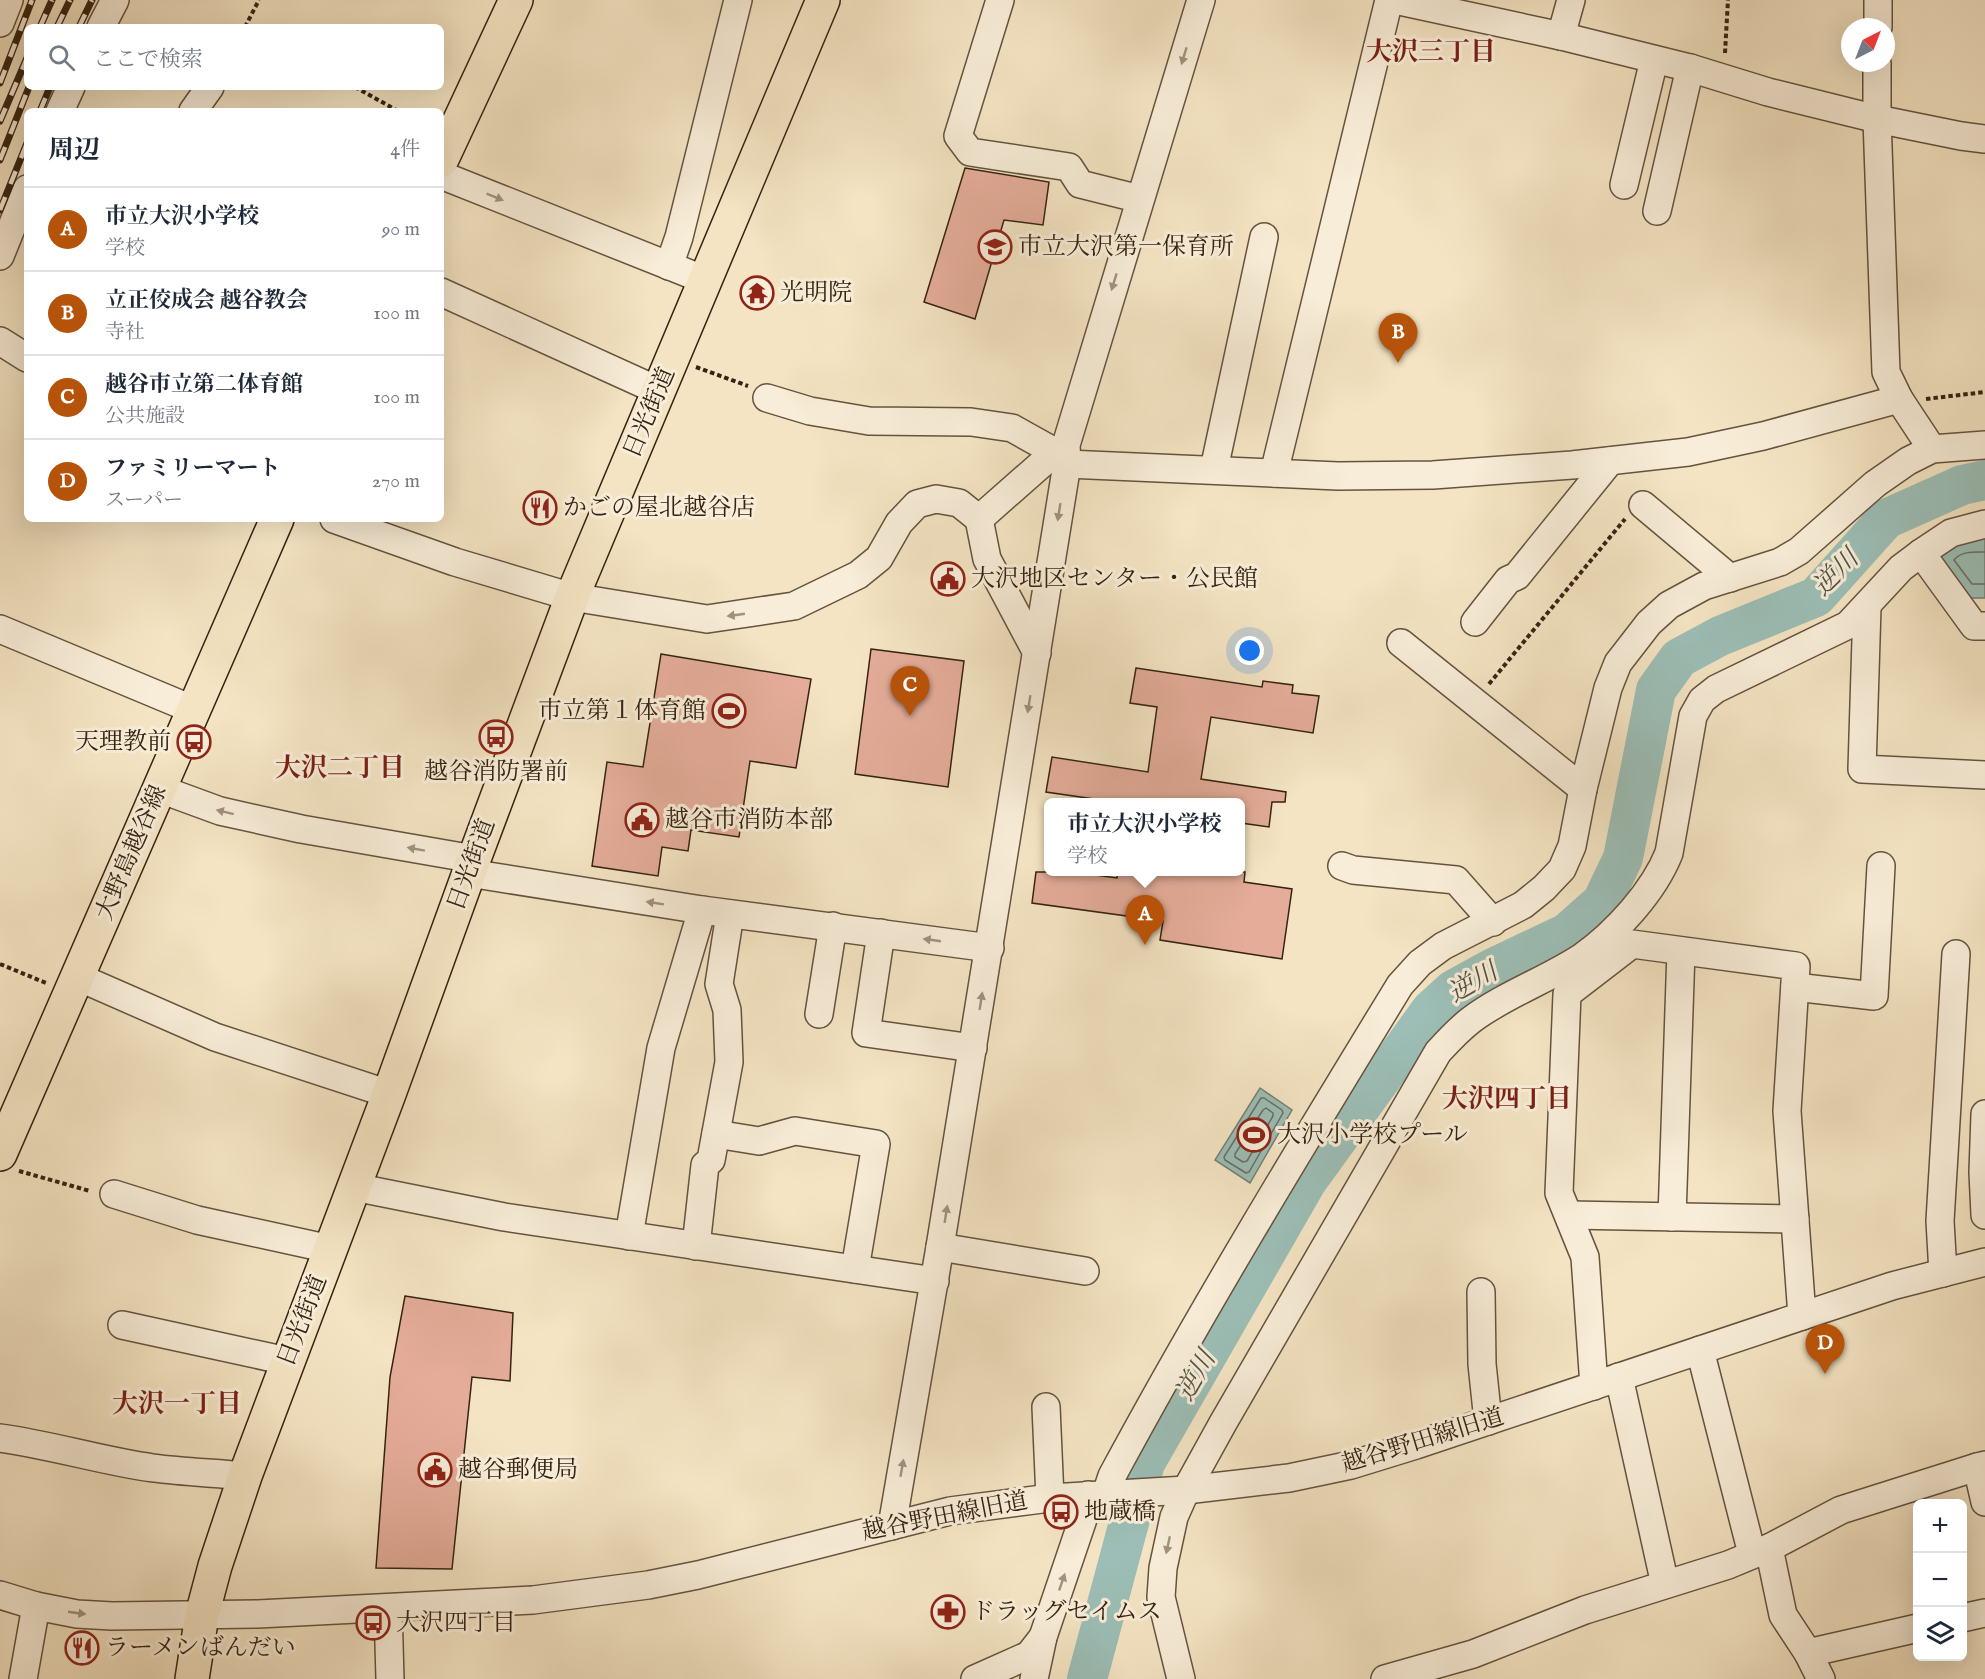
<!DOCTYPE html>
<html lang="ja">
<meta charset="utf-8">
<style>
:root{--surface:#fff;--page:#f2f2f3;--text:#1f2937;--muted:#747a83;--line:#e0e1e3;--accent:#b45309}
body{margin:0;font-family:"IM FELL English","Noto Serif JP",serif;background:var(--page);color:var(--text)}
.controls{position:absolute;right:18px;bottom:18px;display:grid;overflow:hidden;border-radius:9px;box-shadow:0 6px 24px #0002}
.controls button{width:54px;height:54px;display:grid;place-items:center;padding:0;border:0;border-bottom:2px solid var(--line);background:var(--surface);color:var(--text);font:30px sans-serif}
.compass{position:absolute;left:1841px;top:18px;width:54px;height:54px;border-radius:50%;background:var(--surface);box-shadow:0 6px 24px #0002;rotate:42deg}
.you{position:absolute;left:1250px;top:651px;width:21px;height:21px;margin:-15px;border:4px solid #fff;border-radius:50%;background:#1a73e8;box-shadow:0 0 0 9px #1a73e833}
.badge{display:grid;place-items:center;width:39px;height:39px;border-radius:50%;background:var(--accent);color:#fff;font-size:20px;font-weight:700}
.pin{position:absolute;translate:-50% -50px;filter:drop-shadow(0 2px 3px #0008)}
.pin::after{content:'';position:absolute;top:32px;width:21px;height:18px;background:inherit;clip-path:polygon(0 0,100% 0,50% 100%)}
.popup{position:absolute;left:1044px;top:798px;width:201px;height:78px;box-sizing:border-box;display:grid;place-content:center;border-radius:9px;background:var(--surface);filter:drop-shadow(0 2px 4px #0005);font-size:20px;white-space:nowrap;color:var(--muted)}
.popup b{font-size:22px;color:var(--text)}
.popup::after{content:'';position:absolute;left:50%;top:100%;margin-left:-12px;border:12px solid transparent;border-top-color:var(--surface)}
.list{margin:0;padding:0;list-style:none}
h2{display:flex;justify-content:space-between;align-items:center;height:78px;margin:0;padding:0 24px;font-size:26px}
h2 small{font-size:20px;font-weight:400;color:var(--muted)}
.list li{display:grid;grid-template-columns:39px 1fr auto;gap:18px;align-items:center;box-sizing:border-box;height:84px;padding:0 24px;border-top:2px solid var(--line)}
.list b{display:block;font-size:22px;white-space:nowrap}
.list p{margin:0;font-size:20px;white-space:nowrap;color:var(--muted)}
.list em{font-size:20px;font-style:normal;color:var(--muted)}
.icon{flex:none;width:33px;height:33px;fill:none;stroke:currentColor;stroke-width:2;stroke-linecap:round;stroke-linejoin:round}
.map{position:relative;flex:none;width:1985px;height:1679px;overflow:hidden}
.search{position:absolute;background:var(--surface);box-shadow:0 6px 24px #0002;left:24px;top:24px;width:420px;height:66px;display:flex;align-items:center;gap:15px;box-sizing:border-box;padding:0 21px;border-radius:9px;color:var(--muted);font-size:22px}
.panel{position:absolute;background:var(--surface);box-shadow:0 6px 24px #0002;left:24px;top:108px;width:420px;height:414px;border-radius:9px}
.map>svg:first-child{display:block}
</style>
<div class="map">
<svg width="1985" height="1679" viewBox="0 0 1985 1679">
<rect width="100%" height="100%" fill="#f4e4c3"/>
<filter id="stains"><feTurbulence type="fractalNoise" baseFrequency=".00333" numOctaves="4"/><feColorMatrix values="0 0 0 0 .2 0 0 0 0 .09 0 0 0 0 .02 0 0 0 .5 -.17"/></filter>
<radialGradient id="worn" r=".72"><stop offset=".6" stop-color="#630" stop-opacity="0"/><stop offset="1" stop-color="#630" stop-opacity=".3"/></radialGradient>
<g fill="#9cbeb6" stroke="#738074" stroke-width="1.5">
<path d="M1985,538V598H1967L1938,564L1941,549L1965,539Z"/>
<path d="M1260,1088L1292,1110L1250,1183L1215,1160Z"/>
</g>
<g fill="none" stroke-linecap="round" stroke-linejoin="round">
<g stroke="#687064" stroke-width="1.5">
<path d="M1985,552C1974,552 1961,551 1954,560L1972,584H1985"/>
<path d="M1261,1098H1264L1282,1110L1283,1113L1249,1172L1246,1173L1225,1160L1224,1157Z"/>
<path d="M1266,1108L1273,1113V1116L1247,1161L1243,1162L1235,1157V1154L1263,1110Z"/>
</g>
<path stroke="#9cbeb6" stroke-width="40" d="M1087,1679L1145,1463L1307,1181L1431,1010L1453,990L1493,968L1567,933L1602,902L1623,858L1656,690L1679,658L1720,636L1816,597L1886,519L1962,485L1985,480"/>
</g>
<g fill="#e4ac99" stroke="#352311" stroke-width="1.5">
<path d="M965,168L1049,182L1043,225L1004,220L975,319L924,302Z"/>
<path d="M871,649L964,661L948,787L855,774Z"/>
<path d="M661,654L811,679L796,768L750,761L739,837L691,830L688,851L662,847L658,876L592,866L607,762L643,767Z"/>
<path d="M1136,668L1262,687L1263,681L1293,685L1292,693L1319,696L1313,733L1211,717L1201,779L1286,792L1285,802H1272L1269,827L1241,823V802H1115L1046,792L1052,757L1148,772L1157,707L1130,703Z"/>
<path d="M1036,872H1073L1117,878L1118,872H1245L1244,882L1292,889L1282,959L1160,940L1163,921L1032,903Z"/>
<path d="M405,1296L513,1313L510,1381L472,1377L452,1569L376,1568L390,1377Z"/>
</g>
<g fill="none" stroke-linecap="round" stroke-linejoin="round">
<g stroke="#65533e" stroke-width="30">
<g id="minor">
<path d="M1000,0L958,136L970,152L1069,167L1080,184L1140,199"/>
<path d="M1395,0L1561,36L1690,68L1768,92L1877,119L1961,136L1985,139"/>
<path d="M0,23L9,0"/>
<path d="M101,27L115,0"/>
<path d="M1878,27V0"/>
<path d="M1561,36L1571,0"/>
<path d="M1877,63V119L1886,372L1899,399L1932,449"/>
<path d="M60,111L71,87"/>
<path d="M193,111L210,87"/>
<path d="M441,175L705,280"/>
<path d="M1624,185L1654,60"/>
<path d="M1657,211L1690,68"/>
<path d="M0,256L27,189"/>
<path d="M669,266L679,237L738,0"/>
<path d="M441,292L659,391"/>
<path d="M0,341L27,358"/>
<path d="M767,398L810,411L869,421L971,422L1012,428L1055,452L1067,464L1338,476L1433,475L1572,465L1688,452L1763,436L1899,399"/>
<path d="M1214,469L1264,237"/>
<path d="M1274,473L1389,0"/>
<path d="M1643,505L1730,578"/>
<path d="M334,519L455,562L572,597L707,619L794,606L858,575L879,558L899,523L917,504L936,499L959,503L979,519L1055,452"/>
<path d="M979,519L987,559L1037,653"/>
<path d="M1921,553L1974,626H1985"/>
<path d="M1867,607L1862,769L1985,775"/>
<path d="M1475,622L1508,580L1517,576L1610,461"/>
<path d="M0,629L194,710"/>
<path d="M1401,643L1583,789"/>
<path d="M160,789L220,811L301,829L474,859"/>
<path d="M1342,866L1353,870L1456,880L1493,922"/>
<path d="M469,873L702,910L990,948"/>
<path d="M881,933L866,1033L973,1048"/>
<path d="M78,977L215,1037L389,1094"/>
<path d="M1795,987L1874,996L1881,866"/>
<path d="M819,1014L833,926"/>
<path d="M1985,1114L1983,1172L1985,1215"/>
<path d="M716,1134L759,1141L795,1131L876,1144L855,1269"/>
<path d="M354,1187L504,1217L935,1281"/>
<path d="M114,1194L197,1220L330,1249"/>
<path d="M1569,1215L1795,1219"/>
<path d="M1672,1217L1681,951"/>
<path d="M629,1236L661,1048L702,910"/>
<path d="M696,1246L705,1165L711,1160L729,1062L727,1010L719,984L730,914"/>
<path d="M940,1247L1085,1271"/>
<path d="M1943,1273L1940,1221L1956,954"/>
<path d="M1481,1292L1482,1364L1488,1421"/>
<path d="M122,1325L287,1361"/>
<path d="M1700,1350L1749,1542"/>
<path d="M1619,1377L1662,1571"/>
<path d="M1594,1386L1585,1257L1559,1193L1567,994L1632,944L1796,966L1787,1111L1802,1316"/>
<path d="M1046,1407L1050,1498"/>
<path d="M0,1438C52,1445 102,1461 153,1468C184,1472 215,1473 245,1476"/>
<path d="M1985,1465L1977,1467L1985,1502"/>
<path d="M1106,1494L1112,1476C1202,1309 1301,1147 1400,985L1420,963L1443,946L1523,905L1544,888L1562,869L1572,846L1583,789L1608,688L1618,663L1649,623L1669,605L1704,586L1780,562L1799,551L1875,484L1908,461L1932,449L1985,445"/>
<path d="M892,1526L940,1247L1067,464L1066,445L1201,0"/>
<path d="M1769,1548L1783,1615L1808,1653L1821,1679"/>
<path d="M0,1595L36,1606L77,1614L112,1616L258,1614L533,1600L648,1585L698,1575L950,1511L1050,1498L1186,1490L1289,1478L1351,1465L1416,1445L1892,1286L1985,1262"/>
<path d="M388,1608L390,1679"/>
<path d="M1962,1618L1985,1613"/>
<path d="M1808,1653L1918,1628"/>
<path d="M23,1679L36,1606"/>
<path d="M975,1679L1029,1655L1043,1637"/>
<path d="M1034,1679L1043,1637L1083,1519L1088,1495"/>
<path d="M1181,1679L1161,1597L1163,1568L1174,1517L1186,1490L1223,1423L1438,1052C1448,1041 1458,1030 1471,1020C1504,995 1547,980 1582,957C1616,933 1654,891 1669,853L1693,716L1702,700L1716,689L1848,625L1901,568L1921,553L1951,533L1985,524"/>
<path d="M1385,1679L1473,1654L1585,1610L1728,1565L1769,1548L1841,1510L1977,1467"/>
</g>
</g>
<g stroke="#352311" stroke-width="36">
<g id="major">
<path d="M441,161L516,0"/>
<path d="M0,1154L277,519"/>
<path d="M192,1679L202,1615L215,1566L245,1476L389,1094L474,859L572,597L823,0"/>
</g>
</g>
<g stroke="#352311" stroke-width="4" stroke-dasharray="4.5 3" stroke-linecap="butt">
<path d="M245,27L259,0"/>
<path d="M1725,53L1728,0"/>
<path d="M355,87L398,111"/>
<path d="M696,367L748,386"/>
<path d="M1926,399L1985,392"/>
<path d="M1489,684L1625,519"/>
<path d="M0,964L46,983"/>
<path d="M19,1171L90,1191"/>
</g>
<use href="#minor" stroke="#f8edd8" stroke-width="27"/>
<use href="#major" stroke="#f4e4c3" stroke-width="33"/>
<g stroke="#352311" stroke-width="7">
<g id="rail">
<path d="M40,27L52,0"/>
<path d="M57,27L70,0"/>
<path d="M79,27L92,0"/>
<path d="M0,83L32,0"/>
<path d="M40,111L50,87"/>
<path d="M0,121L27,58"/>
<path d="M0,160L29,87"/>
<path d="M0,210L27,143"/>
</g>
</g>
<use href="#rail" stroke="#f8edd8" stroke-width="4.5" stroke-dasharray="14" stroke-linecap="butt"/>
</g>
<defs><path id="oneway-solid" d="M-6-.8H1V-3.2L6.5 0L1 3.2V.8H-6Z" transform="scale(1.5)"/></defs>
<g fill="#a0927e">
<use href="#oneway-solid" transform="translate(1184 56) rotate(107)"/>
<use href="#oneway-solid" transform="translate(495 197) rotate(22)"/>
<use href="#oneway-solid" transform="translate(1114 282) rotate(107)"/>
<use href="#oneway-solid" transform="translate(1059 512) rotate(99)"/>
<use href="#oneway-solid" transform="translate(736 615) rotate(172)"/>
<use href="#oneway-solid" transform="translate(1029 704) rotate(99)"/>
<use href="#oneway-solid" transform="translate(225 812) rotate(-166)"/>
<use href="#oneway-solid" transform="translate(416 849) rotate(-170)"/>
<use href="#oneway-solid" transform="translate(655 903) rotate(-171)"/>
<use href="#oneway-solid" transform="translate(932 940) rotate(-172)"/>
<use href="#oneway-solid" transform="translate(981 1001) rotate(-81)"/>
<use href="#oneway-solid" transform="translate(946 1214) rotate(-81)"/>
<use href="#oneway-solid" transform="translate(902 1468) rotate(-80)"/>
<use href="#oneway-solid" transform="translate(1168 1545) rotate(102)"/>
<use href="#oneway-solid" transform="translate(1062 1582) rotate(-71)"/>
<use href="#oneway-solid" transform="translate(77 1613) rotate(8)"/>
</g>
<defs>
<g id="school-ring" transform="scale(1.725)"><circle r="9.5" fill="#f8edd8" stroke="#8f2418" stroke-width="1.5"/><path d="M0-5L7-2L0 1L-7-2ZM-4 1L0 2.5L4 1V4Q0 6-4 4Z" fill="#8f2418"/></g>
<g id="temple-ring" transform="scale(1.725)"><circle r="9.5" fill="#f8edd8" stroke="#8f2418" stroke-width="1.5"/><path d="M0-6L5-2H3V0L6.5 2.5H4V6H1.5V3h-3V6H-4V2.5H-6.5L-3 0V-2H-5Z" fill="#8f2418"/></g>
<g id="restaurant-ring" transform="scale(1.725)"><circle r="9.5" fill="#f8edd8" stroke="#8f2418" stroke-width="1.5"/><path d="M-5-6h1v4h1v-4h1v4h1v-4h1v5L-1.5 .5V6h-2V.5L-5-1ZM5-6V6H3V1.5H1.5Q1.5-4 5-6Z" fill="#8f2418"/></g>
<g id="civic-ring" transform="scale(1.725)"><circle r="9.5" fill="#f8edd8" stroke="#8f2418" stroke-width="1.5"/><path d="M-.6-6.5H3V-4.5H.6V-3L4-1V1h2V6H-6V1h2V-1L-.6-3ZM-1.2 2.5V6h2.4V2.5Z" fill="#8f2418"/></g>
<g id="stadium-ring" transform="scale(1.725)"><circle r="9.5" fill="#f8edd8" stroke="#8f2418" stroke-width="1.5"/><path d="M0-5a6.5 5 0 1 0 0 10a6.5 5 0 1 0 0-10ZM-3.5-1.8h7v3.6h-7Z" fill="#8f2418"/></g>
<g id="bus-ring" transform="scale(1.725)"><circle r="9.5" fill="#f8edd8" stroke="#8f2418" stroke-width="1.5"/><path d="M-5-6H5V4H4V6H2V4H-2V6H-4V4H-5ZM-3.5-4V0h7V-4ZM-3.5 1.2v1.5H-2V1.2ZM2 1.2v1.5H3.5V1.2Z" fill="#8f2418"/></g>
<g id="pharmacy-ring" transform="scale(1.725)"><circle r="9.5" fill="#f8edd8" stroke="#8f2418" stroke-width="1.5"/><path d="M-2-6h4v4h4v4h-4v4h-4v-4h-4v-4h4Z" fill="#8f2418"/></g>
</defs>
<g fill-rule="evenodd">
<use href="#school-ring" x="995" y="247"/>
<use href="#temple-ring" x="757" y="293"/>
<use href="#restaurant-ring" x="540" y="508"/>
<use href="#civic-ring" x="948" y="579"/>
<use href="#stadium-ring" x="729" y="711"/>
<use href="#bus-ring" x="496" y="737"/>
<use href="#bus-ring" x="194" y="742"/>
<use href="#civic-ring" x="642" y="820"/>
<use href="#stadium-ring" x="1254" y="1135"/>
<use href="#civic-ring" x="435" y="1470"/>
<use href="#bus-ring" x="1061" y="1512"/>
<use href="#pharmacy-ring" x="948" y="1612"/>
<use href="#bus-ring" x="373" y="1623"/>
<use href="#restaurant-ring" x="82" y="1648"/>
</g>
<g text-anchor="middle" dominant-baseline="central" stroke-width="6" stroke-linejoin="round" paint-order="stroke">
<g font-size="24" fill="#352311" stroke="#f8edd8" text-anchor="start">
<text x="1018" y="247">市立大沢第一保育所</text>
<text x="780" y="293">光明院</text>
<text x="563" y="508">かごの屋北越谷店</text>
<text x="971" y="579">大沢地区センター・公民館</text>
<text x="706" y="711" text-anchor="end">市立第１体育館</text>
<text x="171" y="742" text-anchor="end">天理教前</text>
<text x="496" y="772" text-anchor="middle">越谷消防署前</text>
<text x="665" y="820">越谷市消防本部</text>
<text x="1277" y="1135">大沢小学校プール</text>
<text x="458" y="1470">越谷郵便局</text>
<text x="1084" y="1512">地蔵橋</text>
<text x="971" y="1612">ドラッグセイムス</text>
<text x="396" y="1623">大沢四丁目</text>
<text x="105" y="1648">ラーメンばんだい</text>
</g>
<g font-size="24" fill="#352311" stroke="#f8edd8">
<text transform="translate(650 413) rotate(-67)">日光街道</text>
<text transform="translate(132 853) rotate(-67)">大野島越谷線</text>
<text transform="translate(472 865) rotate(-70)">日光街道</text>
<text transform="translate(303 1321) rotate(-69)">日光街道</text>
<text transform="translate(1423 1441) rotate(-17)">越谷野田線旧道</text>
<text transform="translate(945 1517) rotate(-11)">越谷野田線旧道</text>
</g>
<g font-size="26" font-weight="bold" fill="#7a1f14" stroke="#f8edd8">
<text x="1431" y="52">大沢三丁目</text>
<text x="340" y="768">大沢二丁目</text>
<text x="1507" y="1099">大沢四丁目</text>
<text x="177" y="1404">大沢一丁目</text>
</g>
<g font-size="26" font-style="italic" fill="#545243" stroke="#f8edd8">
<text transform="translate(1836 573) rotate(-45)">逆川</text>
<text transform="translate(1473 983) rotate(-30)">逆川</text>
<text transform="translate(1196 1376) rotate(-60)">逆川</text>
</g>
</g>
<rect width="100%" height="100%" filter="url(#stains)"/>
<rect width="100%" height="100%" fill="url(#worn)"/>
</svg>
<div class="controls">
<button>+</button>
<button>−</button>
<button><svg class="icon" aria-label="layers" viewBox="0 0 24 24"><path d="M12 4l9 5-9 5-9-5zM3 14l9 5 9-5"/></svg></button>
</div>
<svg class="compass" viewBox="-18 -18 36 36"><path d="M0-13l5 13h-10z" fill="#e53935"/><path d="M0 13l5-13h-10z" fill="#747a83"/></svg>
<div class="you"></div>
<div class="pin badge" style="left:1145px;top:945px">A</div>
<div class="popup"><b>市立大沢小学校</b>学校</div>
<div class="pin badge" style="left:1398px;top:363px">B</div>
<div class="pin badge" style="left:910px;top:716px">C</div>
<div class="pin badge" style="left:1825px;top:1374px">D</div>
<div class="search"><svg class="icon" aria-label="search" viewBox="0 0 24 24"><circle cx="10" cy="10" r="6"/><path d="M15 15l6 6"/></svg>ここで検索</div>
<section class="panel">
<h2>周辺<small>4件</small></h2>
<ul class="list">
<li><span class="badge">A</span><div><b>市立大沢小学校</b><p>学校</p></div><em>90 m</em></li>
<li><span class="badge">B</span><div><b>立正佼成会 越谷教会</b><p>寺社</p></div><em>100 m</em></li>
<li><span class="badge">C</span><div><b>越谷市立第二体育館</b><p>公共施設</p></div><em>100 m</em></li>
<li><span class="badge">D</span><div><b>ファミリーマート</b><p>スーパー</p></div><em>270 m</em></li>
</ul>
</section>
</div>
